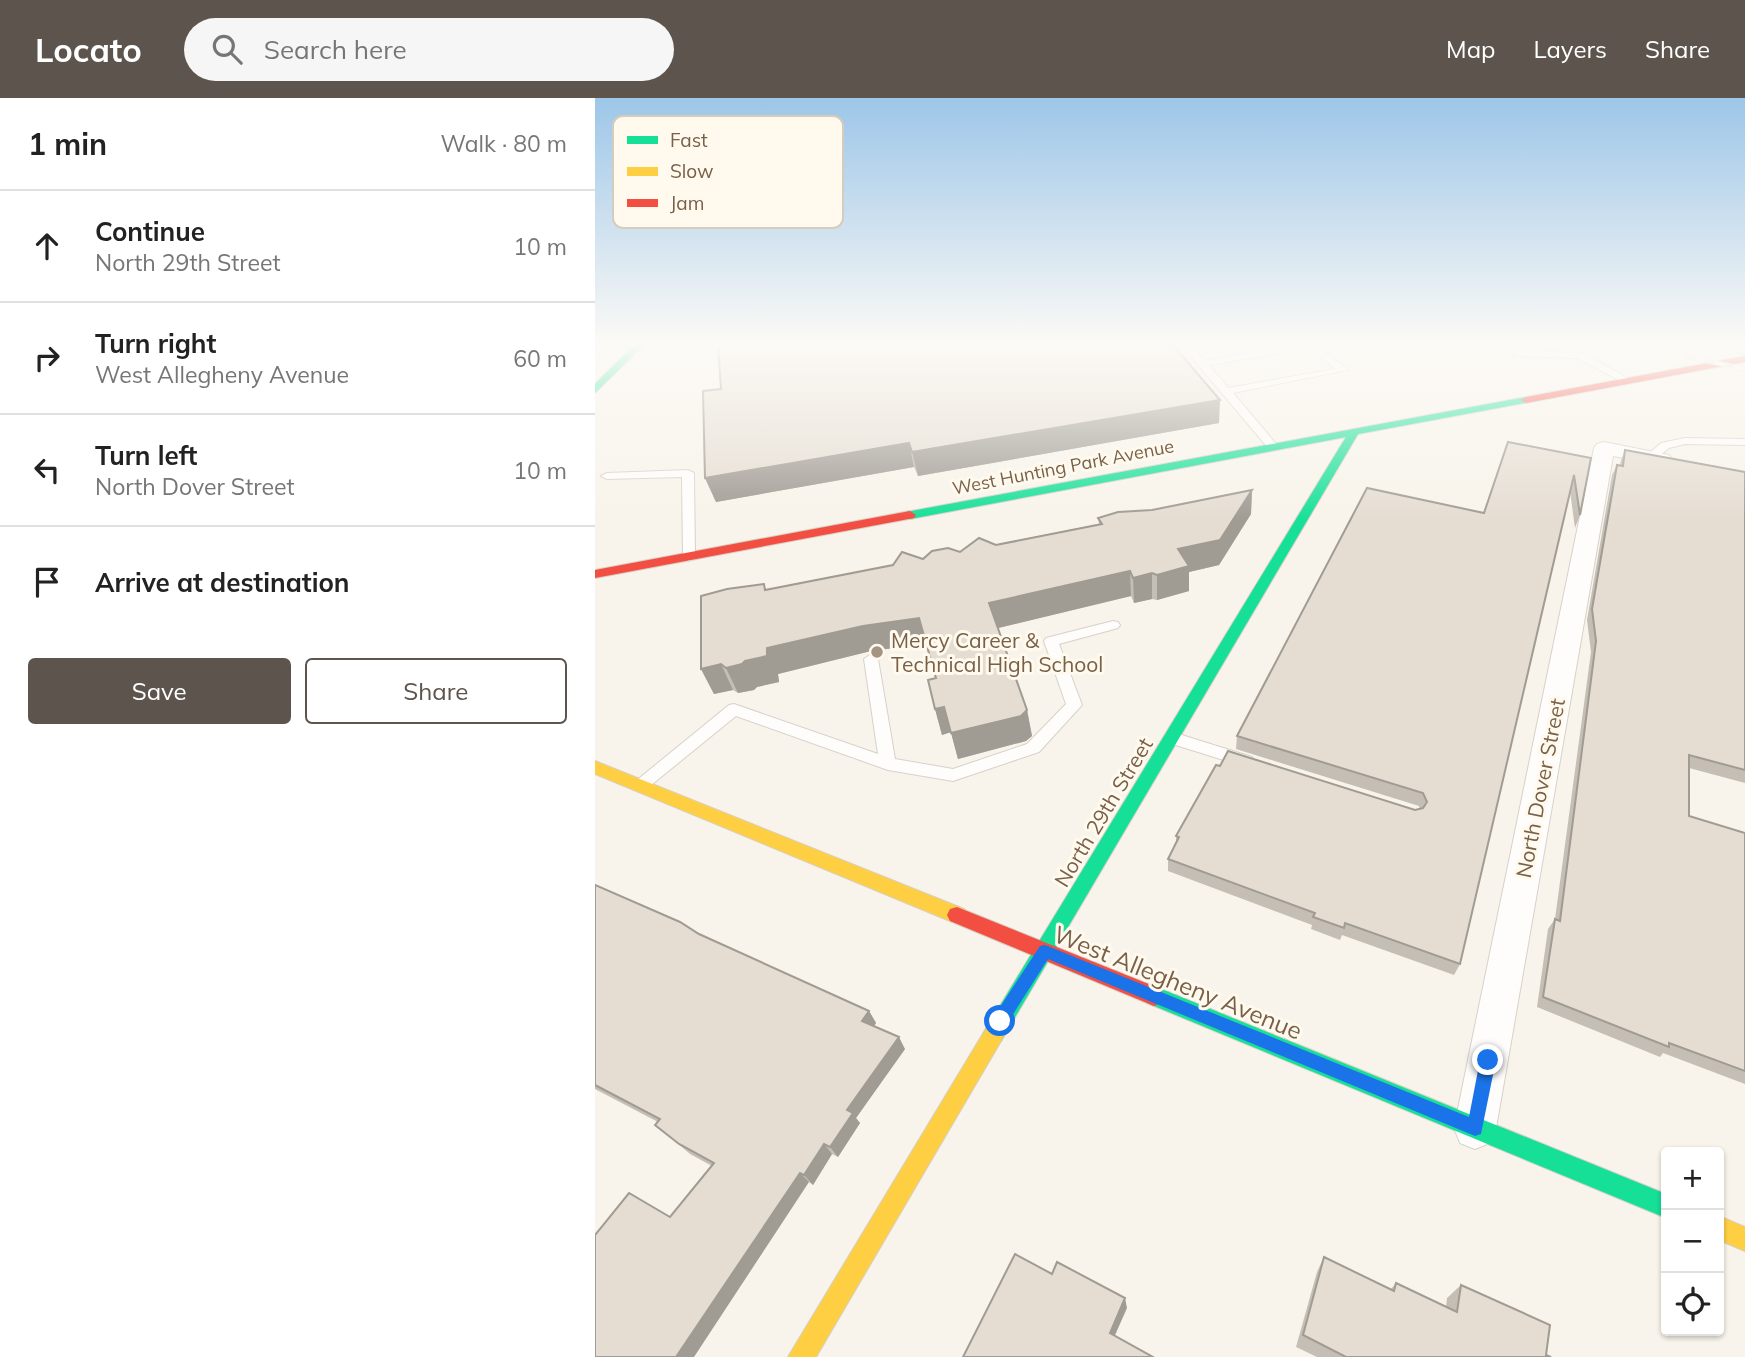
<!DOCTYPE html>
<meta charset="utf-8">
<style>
:root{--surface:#fff;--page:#f6f6f6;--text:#222;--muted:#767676;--line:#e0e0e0;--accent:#5d554d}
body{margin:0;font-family:Mulish,sans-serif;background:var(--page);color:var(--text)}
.controls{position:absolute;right:21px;bottom:21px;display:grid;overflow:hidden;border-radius:7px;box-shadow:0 2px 5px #0004}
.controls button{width:63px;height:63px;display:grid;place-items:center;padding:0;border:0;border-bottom:2px solid var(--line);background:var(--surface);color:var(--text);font:35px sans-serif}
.stop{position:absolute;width:21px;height:21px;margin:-16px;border:5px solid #1a73e8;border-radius:50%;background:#fff}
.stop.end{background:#1a73e8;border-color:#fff;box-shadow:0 2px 7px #0008}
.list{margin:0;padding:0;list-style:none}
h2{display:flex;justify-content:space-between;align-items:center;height:91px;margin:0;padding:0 28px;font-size:30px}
h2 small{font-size:23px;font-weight:400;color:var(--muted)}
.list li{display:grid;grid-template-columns:46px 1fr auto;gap:21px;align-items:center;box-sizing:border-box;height:112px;padding:0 28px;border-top:2px solid var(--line)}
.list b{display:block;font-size:26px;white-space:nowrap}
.list p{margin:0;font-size:23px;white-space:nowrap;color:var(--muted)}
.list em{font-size:23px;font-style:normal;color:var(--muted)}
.actions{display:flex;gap:14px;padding:21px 28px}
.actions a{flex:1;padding:16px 0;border:2px solid var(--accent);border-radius:7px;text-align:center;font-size:24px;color:var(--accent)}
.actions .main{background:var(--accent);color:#fff}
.icon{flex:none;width:38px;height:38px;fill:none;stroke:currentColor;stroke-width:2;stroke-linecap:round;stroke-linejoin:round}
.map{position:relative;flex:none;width:1150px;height:1259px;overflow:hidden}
header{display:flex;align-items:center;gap:42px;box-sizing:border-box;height:98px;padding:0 35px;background:var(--accent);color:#fff}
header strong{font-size:33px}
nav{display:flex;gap:38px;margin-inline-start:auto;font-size:24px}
.search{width:490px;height:63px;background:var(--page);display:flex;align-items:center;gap:18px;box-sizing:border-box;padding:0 24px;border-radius:38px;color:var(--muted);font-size:26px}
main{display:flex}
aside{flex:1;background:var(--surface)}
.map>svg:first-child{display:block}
</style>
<header>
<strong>Locato</strong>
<div class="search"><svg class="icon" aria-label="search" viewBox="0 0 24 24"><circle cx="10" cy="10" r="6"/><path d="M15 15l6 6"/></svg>Search here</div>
<nav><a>Map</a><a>Layers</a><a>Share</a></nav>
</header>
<main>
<aside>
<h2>1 min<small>Walk · 80 m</small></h2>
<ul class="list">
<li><svg class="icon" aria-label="ahead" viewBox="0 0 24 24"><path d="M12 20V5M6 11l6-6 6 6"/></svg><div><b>Continue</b><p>North 29th Street</p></div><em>10 m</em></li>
<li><svg class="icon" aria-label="right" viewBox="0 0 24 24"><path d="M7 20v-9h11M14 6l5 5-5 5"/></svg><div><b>Turn right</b><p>West Allegheny Avenue</p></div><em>60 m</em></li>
<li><svg class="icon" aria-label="left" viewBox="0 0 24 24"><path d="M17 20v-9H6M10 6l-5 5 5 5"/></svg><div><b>Turn left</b><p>North Dover Street</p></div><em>10 m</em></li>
<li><svg class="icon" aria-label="arrive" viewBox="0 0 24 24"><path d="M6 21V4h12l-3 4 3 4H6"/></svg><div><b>Arrive at destination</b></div></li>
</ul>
<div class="actions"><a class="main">Save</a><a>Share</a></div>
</aside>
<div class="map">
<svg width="1150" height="1259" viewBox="0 0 1150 1259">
<rect width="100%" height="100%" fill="#f8f4eb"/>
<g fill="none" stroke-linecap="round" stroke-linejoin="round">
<g stroke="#d7d1c9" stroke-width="2">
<g id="lane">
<path d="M590,247H610L599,251L610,263L702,247H722L753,272L638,295L682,347V351H674L588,249ZM715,250L740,271L633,290L614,267Z"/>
<path d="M1122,247L1150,250V256L1124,249Z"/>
<path d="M921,253L987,255L1036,282L1028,284L982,260L918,258V254Z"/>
<path d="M1090,340L1150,341V347L1090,346L1074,350L1060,361L1050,359L1066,345Z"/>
<path d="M93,372L99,375L100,459L94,463L88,459L87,379L12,381L6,378L12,375Z"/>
<path d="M518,523L523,524L525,527L523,530L464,546L487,607L444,654L364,681L358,683L293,672L141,618L50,692H38L36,687L134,607L139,606L283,656L269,561L276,556L283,561L300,661L358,671L432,646L471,606L449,543L451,540Z"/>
<path d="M577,634L657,659L659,663L657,667L651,669L571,644L569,640L571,636Z"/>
</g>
</g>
<g stroke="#d7d1c9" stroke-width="2">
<path id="street" d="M1009,344L1074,357L1077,361L1074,365L1067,367L1018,358L901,1030L895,1045L880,1051L865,1045L859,1030L999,350L1002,346Z"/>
</g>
<g stroke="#d6d0c6" stroke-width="2">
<g id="fast">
<path d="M39,247H49L0,295V286Z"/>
<path d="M931,299L935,300V304L763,336L406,943L399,946L392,943L388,936L392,929L751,339L315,421L309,417L311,414Z"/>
<path d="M559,888L1071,1096V1120L552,905L549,898L552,891Z"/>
</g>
</g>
<g stroke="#d6d0c6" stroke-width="2">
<g id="slow">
<path d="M0,663L369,811L372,817L369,823L362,825L355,823L0,676Z"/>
<path d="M399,926L406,929L410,936L406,943L221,1259H193L392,929Z"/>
<path d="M1124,1118L1150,1129V1153L1124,1142Z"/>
</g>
</g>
<g stroke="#d6d0c6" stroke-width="2">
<g id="jam">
<path d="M1150,258V264L931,305L926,302L931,299Z"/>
<path d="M315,413L321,417L319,420L0,480V472Z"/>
<path d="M362,809L566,891L569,898L566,905L559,908L552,905L355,823L352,817L355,811Z"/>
</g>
</g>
<use href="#lane" fill="#fefdfc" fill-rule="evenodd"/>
<use href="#street" fill="#fefdfc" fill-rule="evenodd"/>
<use href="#fast" fill="#16e098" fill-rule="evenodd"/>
<use href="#slow" fill="#ffcf43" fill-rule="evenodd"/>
<use href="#jam" fill="#f24e42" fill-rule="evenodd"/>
<g stroke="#e5e2e5" stroke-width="5">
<path id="rail" d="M1041,247L1150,271"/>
</g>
<use href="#rail" stroke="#fffaed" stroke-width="3.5" stroke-dasharray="10" stroke-linecap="butt"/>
</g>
<g fill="#c5beb5">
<path d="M126,291L624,325L323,378L319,369L121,404L110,380Z"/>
<path d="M1030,352L1150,374V685L1094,670V718L1150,735V986L1068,955L1065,959L942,909L953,831L960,821L996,554L992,522L1017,377L1022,367H1025L1026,362Z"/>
<path d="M996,360L985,417L980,430L975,393L865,866L859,877L747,837L745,842L716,831L717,827L573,773V761L581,744V738L825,711L824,708L641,651L642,638L889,415Z"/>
<path d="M657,392L656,416L624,467L594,474V493L562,502L557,501L539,505L536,498L403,530L432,612L437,638L431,643L363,661L356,634L347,637L340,611V580L331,546L276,553L183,576L184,584L162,589L159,592L143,595L138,592L119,596L106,571L171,492L504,426L503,420L557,412Z"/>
<path d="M0,787L104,836L274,913L281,925L279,928L310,951L261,1020L265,1025L243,1059L237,1056L218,1087L214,1084L75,1119L117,1068L95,1056L73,1037L63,1024L0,991Z"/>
<path d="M729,1159L796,1191L801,1185L851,1209L852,1200L866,1187L951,1257L956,1259H722L701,1249L722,1174Z"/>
</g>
<g fill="#a09b93">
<path d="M625,302L624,325L323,378L317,354Z"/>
<path d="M314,345L319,369L121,404L110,380Z"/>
<path d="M657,392L656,416L624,467L594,474V493L562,502V477L583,451Z"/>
<path d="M535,473L536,498L399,531L394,505Z"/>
<path d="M557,475V501L539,505L538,480Z"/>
<path d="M324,520L331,546L276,553L183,576L184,584L162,589L159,592L143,595L131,570L150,563L172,550L268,528Z"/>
<path d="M126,566L138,592L119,596L106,571Z"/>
<path d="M349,609L356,634L347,637L340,611Z"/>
<path d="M432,612L437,638L431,643L363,661L356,635Z"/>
<path d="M274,913L281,925L274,935L267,923Z"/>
<path d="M304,939L310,951L261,1020L265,1025L243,1059L235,1049L252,1012Z"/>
<path d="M229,1046L237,1056L218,1087L209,1077Z"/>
<path d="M205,1075L214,1084L99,1259H81Z"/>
<path d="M530,1200L532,1210L517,1244L515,1235Z"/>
</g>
<g fill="#e5ddd2" stroke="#a09b93" stroke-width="2">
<path d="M123,247H578L625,302L317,354L314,345L110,380L108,293L126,291Z"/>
<path d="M913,344L996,360L985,417L979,377L865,866L750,825L749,830L718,819L720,815L573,761L584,739L581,738L621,667L625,668L633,653L820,712L828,710L832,704L828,695L642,638L772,390L889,415Z"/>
<path d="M1030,352L1150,374V672L1094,657V718L1150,735V973L1074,945V949L948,899L960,821L965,823L1001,543L997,511L1022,367L1028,368Z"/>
<path d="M657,392L625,442L583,451L594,468L562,477L557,475L538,480L535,473L394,505L432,612L426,618L356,635L349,609L340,611L333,582L341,580L324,520L268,528L172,550V558L150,563L147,566L131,570L126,566L106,571V498L132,491L169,486L170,492L298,467L307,454L328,461L337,453L353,450L365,454L384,440L401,447L507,426L503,420L523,414L557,412Z"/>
<path d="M0,787L85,824L104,836L274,913L267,923L304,939L252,1012L258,1015L235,1049L229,1046L209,1077L205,1075L81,1259H0V1137L34,1095L75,1119L119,1065L84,1046L60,1027L65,1021L0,987Z"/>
<path d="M420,1156L457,1176L462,1164L530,1200L515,1235L558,1259H368Z"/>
<path d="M729,1159L799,1193L801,1185L862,1214L866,1187L955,1227L951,1257L956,1259H751L708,1237Z"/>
</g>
<linearGradient id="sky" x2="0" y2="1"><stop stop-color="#9dc6e8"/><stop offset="0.58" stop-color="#fcfaf6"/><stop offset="1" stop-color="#fcfaf6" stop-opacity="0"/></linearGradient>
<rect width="1150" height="423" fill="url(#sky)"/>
<path fill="#1a73e8" d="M450,847L874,1019L885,962L887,957L893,955L898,957L901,962L886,1036L880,1038L453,861L410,929L405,931L399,929L397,923L399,918L445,848Z"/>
<circle fill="#a59482" stroke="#fffaed" stroke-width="2.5" cx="282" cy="554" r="7"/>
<g text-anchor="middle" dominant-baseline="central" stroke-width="6" stroke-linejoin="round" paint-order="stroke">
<g font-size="18" fill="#786049" stroke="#fffaed">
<text transform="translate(468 369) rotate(-11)">West Hunting Park Avenue</text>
</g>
<g font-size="21" fill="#786049" stroke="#fffaed" text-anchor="start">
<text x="296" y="542">Mercy Career &amp;<tspan x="296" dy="24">Technical High School</tspan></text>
</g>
<g font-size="21" fill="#786049" stroke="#fffaed">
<text transform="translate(945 690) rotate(-79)">North Dover Street</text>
<text transform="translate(508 714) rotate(-59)">North 29th Street</text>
</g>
<g font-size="24" fill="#786049" stroke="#fffaed">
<text transform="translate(583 884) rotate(22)">West Allegheny Avenue</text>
</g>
</g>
<rect x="18" y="18" width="230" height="112" rx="10" fill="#fffaed" stroke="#d6ccbc" stroke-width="2"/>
<rect x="32" y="38" width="31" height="8" fill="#16e098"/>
<rect x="32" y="69" width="31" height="9" fill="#ffcf43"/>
<rect x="32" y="101" width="31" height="8" fill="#f24e42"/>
<g font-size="19" fill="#786049">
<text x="75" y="49">Fast</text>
<text x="75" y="80">Slow</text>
<text x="75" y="112">Jam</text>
</g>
</svg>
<div class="controls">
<button>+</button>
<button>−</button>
<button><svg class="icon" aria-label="locate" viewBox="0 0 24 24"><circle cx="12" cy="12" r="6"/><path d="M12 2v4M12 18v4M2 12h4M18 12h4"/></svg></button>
</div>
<div class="stop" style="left:405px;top:923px"></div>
<div class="stop end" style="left:893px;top:962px"></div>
</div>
</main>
